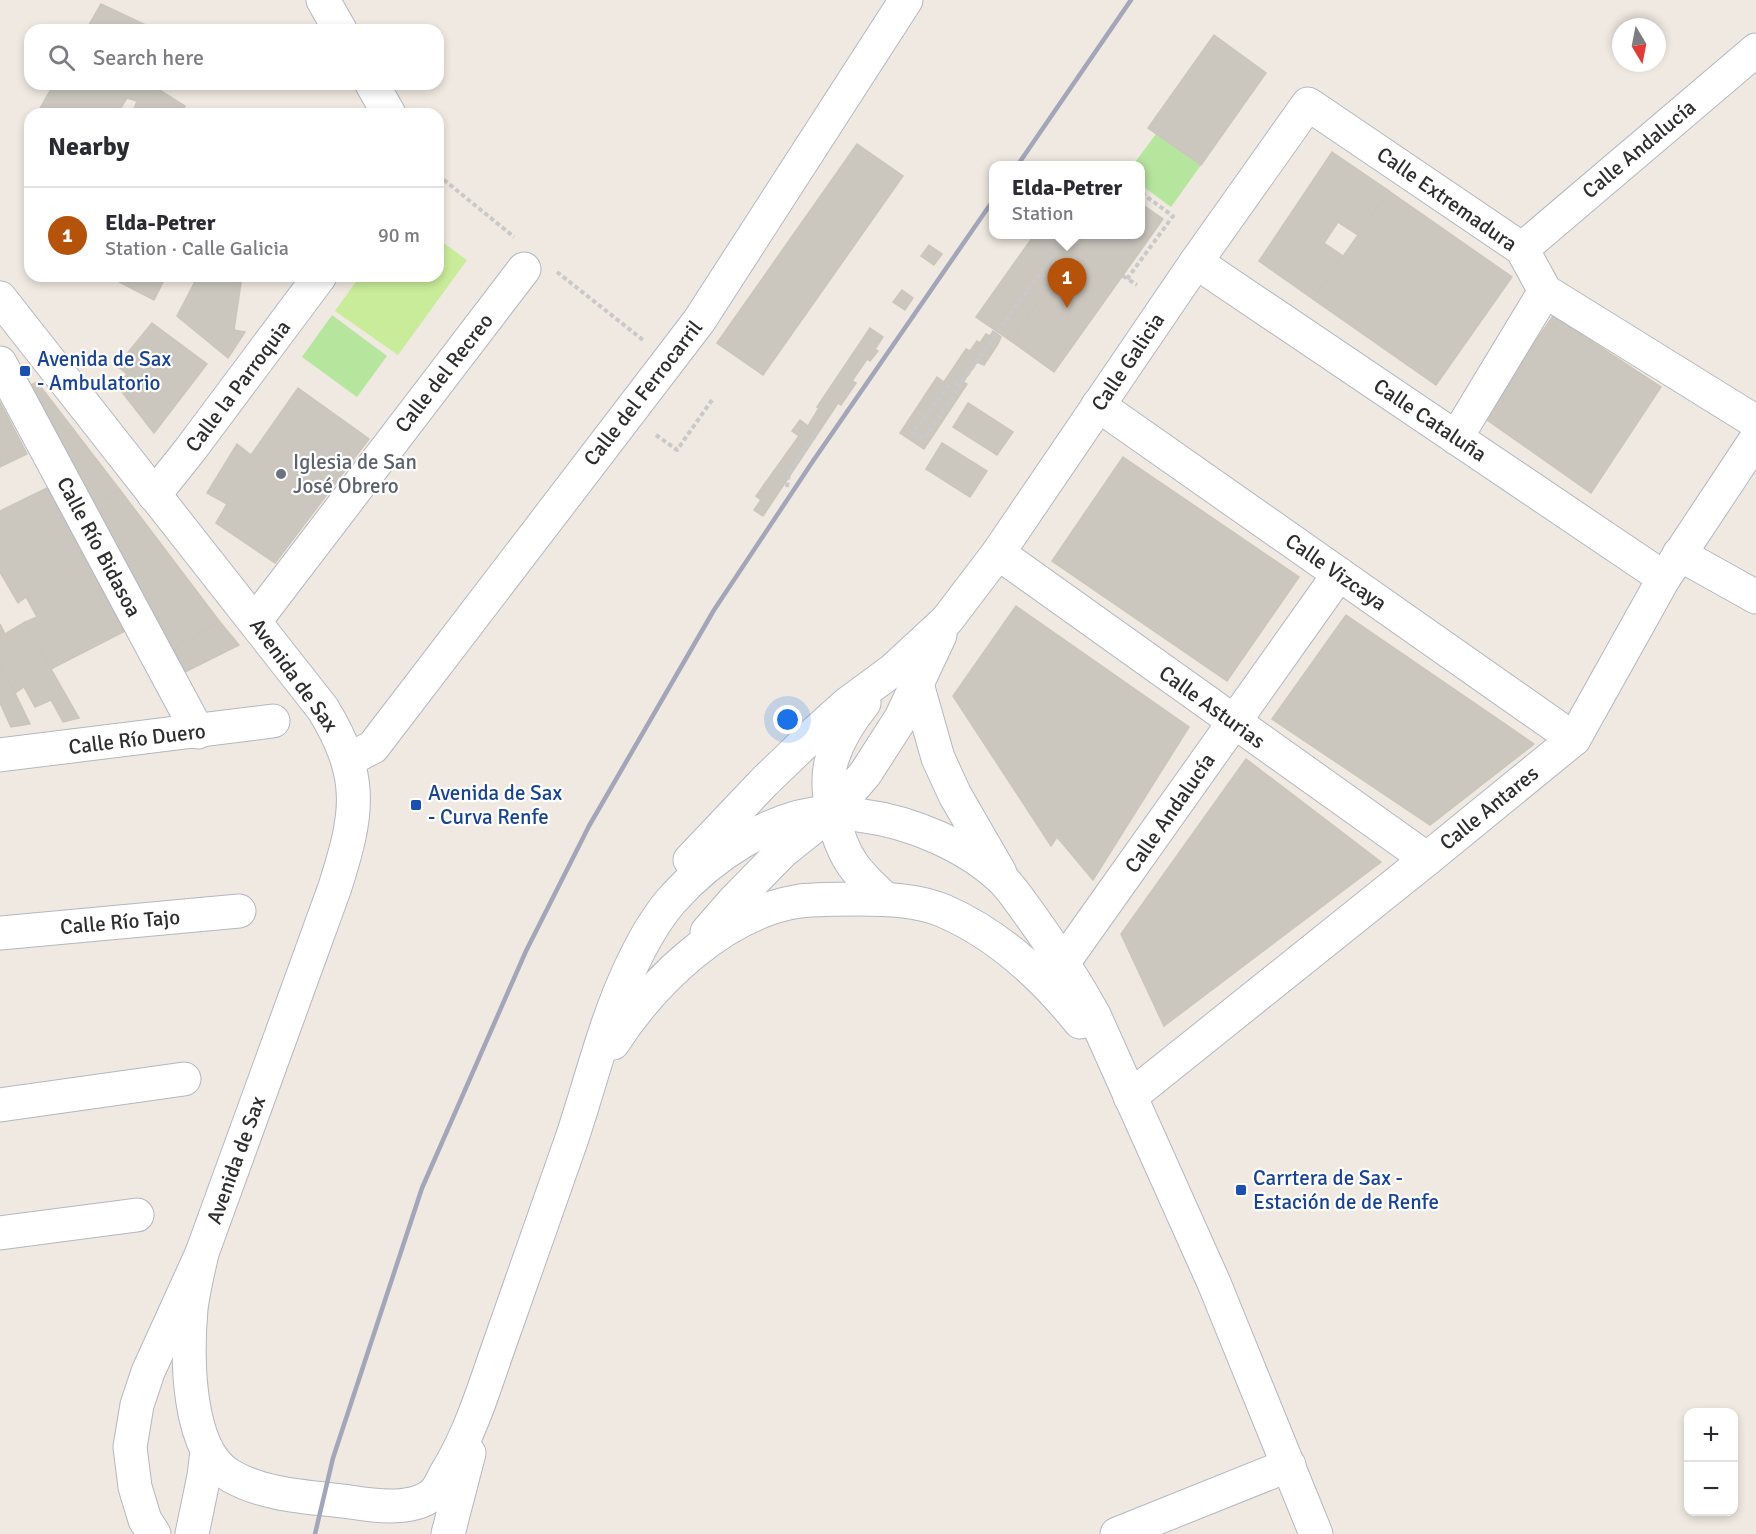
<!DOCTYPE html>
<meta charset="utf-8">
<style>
:root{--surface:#fff;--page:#f2f2f3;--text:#2b2b33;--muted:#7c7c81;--line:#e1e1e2;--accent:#b45309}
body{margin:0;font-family:Signika,sans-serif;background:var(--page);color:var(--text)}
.controls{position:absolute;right:18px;bottom:18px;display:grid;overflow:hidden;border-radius:12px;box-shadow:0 3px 9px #0003}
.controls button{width:54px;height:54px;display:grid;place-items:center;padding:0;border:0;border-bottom:2px solid var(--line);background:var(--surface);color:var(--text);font:30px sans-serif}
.compass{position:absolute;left:1612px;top:18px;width:54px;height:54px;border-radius:50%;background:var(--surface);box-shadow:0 3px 9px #0003;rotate:170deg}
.you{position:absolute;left:788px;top:720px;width:21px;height:21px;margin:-15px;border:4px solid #fff;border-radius:50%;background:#1a73e8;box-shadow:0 0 0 9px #1a73e833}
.badge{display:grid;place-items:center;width:39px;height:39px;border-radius:50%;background:var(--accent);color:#fff;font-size:20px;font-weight:700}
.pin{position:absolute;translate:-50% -50px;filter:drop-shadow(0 2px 3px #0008)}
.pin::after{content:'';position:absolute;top:32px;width:21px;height:18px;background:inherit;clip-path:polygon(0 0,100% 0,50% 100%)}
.popup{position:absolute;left:989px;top:161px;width:156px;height:78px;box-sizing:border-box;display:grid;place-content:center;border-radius:12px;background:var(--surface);filter:drop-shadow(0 2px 4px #0005);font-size:20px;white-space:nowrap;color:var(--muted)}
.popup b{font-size:22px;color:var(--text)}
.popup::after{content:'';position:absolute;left:50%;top:100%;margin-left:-12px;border:12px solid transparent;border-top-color:var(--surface)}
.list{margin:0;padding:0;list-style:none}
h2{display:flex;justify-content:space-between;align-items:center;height:78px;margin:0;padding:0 24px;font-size:26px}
h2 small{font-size:20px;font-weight:400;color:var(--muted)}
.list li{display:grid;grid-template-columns:39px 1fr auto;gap:18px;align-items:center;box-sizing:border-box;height:96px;padding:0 24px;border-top:2px solid var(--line)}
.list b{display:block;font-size:22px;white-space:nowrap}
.list p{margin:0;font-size:20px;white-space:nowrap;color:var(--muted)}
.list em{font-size:20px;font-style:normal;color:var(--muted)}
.icon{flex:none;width:33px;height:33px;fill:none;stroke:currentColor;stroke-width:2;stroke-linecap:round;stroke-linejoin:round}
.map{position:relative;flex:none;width:1756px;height:1534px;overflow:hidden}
.search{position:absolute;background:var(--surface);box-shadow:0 3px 9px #0003;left:24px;top:24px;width:420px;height:66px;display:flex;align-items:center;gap:15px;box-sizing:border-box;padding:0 21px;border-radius:18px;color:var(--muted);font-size:22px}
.panel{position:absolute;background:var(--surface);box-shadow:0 3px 9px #0003;left:24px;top:108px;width:420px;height:174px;border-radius:18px}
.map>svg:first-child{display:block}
</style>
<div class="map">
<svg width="1756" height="1534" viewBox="0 0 1756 1534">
<rect width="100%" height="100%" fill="#efe9e1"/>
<g fill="#b6e59e">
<path d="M1156,134L1201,165L1171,207L1141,185L1140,166L1133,165Z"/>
<path d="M332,315L387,356L357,397L302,357Z"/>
</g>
<path fill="#c9ec9a" d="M438,239L467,260L398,355L335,311L360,276H438Z"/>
<g fill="#cbc7bf" stroke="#cbc5ba" stroke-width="1.5">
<path d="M101,4L156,30H86Z"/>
<path d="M1214,35L1266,73L1201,165L1148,128Z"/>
<path d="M54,84H150L185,106L182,114H132L137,101L127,98L117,114H46L39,110Z"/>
<path d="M857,144L903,176L763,375L717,343Z"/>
<path d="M1332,152L1389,191L1358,235L1338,222L1324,243L1343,256L1313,299L1259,261Z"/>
<path d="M1389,191L1512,277L1436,385L1313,299Z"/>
<path d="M1140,203L1163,219L1054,372L1011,341L1087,234H1140Z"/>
<path d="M1035,234H1087L1011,341L976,317Z"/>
<path d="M929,245L942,254L934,265L921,256Z"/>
<path d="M108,276H166L154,300Z"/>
<path d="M198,276H242L234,330L245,332L228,358L177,316Z"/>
<path d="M902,290L913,298L905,310L893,302Z"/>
<path d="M1553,316L1661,387L1591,493L1483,417Z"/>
<path d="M152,323L207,364L154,433L118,387L127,374L117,366Z"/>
<path d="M870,328L883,337L875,349L878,351L870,361L867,359L852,381L856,383L841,405L838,403L763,516L754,510L761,500L756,496L799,436L792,431L800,420L808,426L819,408L817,407Z"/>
<path d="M993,331L1001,337L998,344L984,365L977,362L963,382L967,384L924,449L900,433L937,377L944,382L966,349L970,351L977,341L980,343L986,334L990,336Z"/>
<path d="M37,382L120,490L93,505L27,387Z"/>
<path d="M298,388L369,439L275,563L216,523L227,504L207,493L237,444L251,455Z"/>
<path d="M0,402L27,454L0,467Z"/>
<path d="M968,403L1013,432L997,455L953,427Z"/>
<path d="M942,443L987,471L970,497L926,469Z"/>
<path d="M1123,457L1299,577L1227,681L1052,561Z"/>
<path d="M47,488L129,629L51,669L25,622L37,617L26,597L18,603L0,572V511Z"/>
<path d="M120,490L220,622L173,649L93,505Z"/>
<path d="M1016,606L1189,727L1093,880L1057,837L1051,846L953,696Z"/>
<path d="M1346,615L1534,744L1430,825L1272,719Z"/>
<path d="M25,622L51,669L79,718L63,722L51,700L35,707L24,687L15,693L0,664V624L5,634Z"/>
<path d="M220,622L239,645L185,672L173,649Z"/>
<path d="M0,664L15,693L30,724L11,727L0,703Z"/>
<path d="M1246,759L1381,862L1164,1026L1121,934Z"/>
</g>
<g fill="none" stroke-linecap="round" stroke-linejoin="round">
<g stroke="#b4b7c1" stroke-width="35">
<g id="minor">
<path d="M323,0L340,30"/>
<path d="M372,84L389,114"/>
<path d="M1522,249L1756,50"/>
<path d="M1196,262L1664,578"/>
<path d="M0,298L323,709C365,778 358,814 335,887L202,1253L148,1372L137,1405L130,1447L135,1487L145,1520L154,1534"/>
<path d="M0,363L198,732"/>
<path d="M1098,405L1574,739"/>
<path d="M1456,438L1545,291"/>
<path d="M154,495L190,450L320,276"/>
<path d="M998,553L1427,859"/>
<path d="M1679,554L1756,597"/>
<path d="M255,621L524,269"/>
<path d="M917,684L938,758L955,795L1000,873"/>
<path d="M864,703C851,719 838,740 832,759C823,788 836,841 853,865C862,878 874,888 885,899"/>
<path d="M0,755L273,721"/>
<path d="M348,760L373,747L699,321L906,0"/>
<path d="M690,860L764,782L817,731L847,704L893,670L947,620L998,553L1196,262L1308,104L1522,249L1545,291L1756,422"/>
<path d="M707,932L734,901L783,851L832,812L865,774L901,718L940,635"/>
<path d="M0,933L239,911"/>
<path d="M1063,963L1339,574"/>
<path d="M613,1043C653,981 724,912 800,901C820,899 840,899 859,899C887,899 918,900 944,911C999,935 1043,976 1080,1022"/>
<path d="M1130,1097L1427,859L1574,739L1664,578L1756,439"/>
<path d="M0,1105L184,1079"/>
<path d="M0,1233L137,1215"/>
<path d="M202,1253C198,1272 193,1291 191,1309C187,1355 186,1451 231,1476C266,1496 311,1497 350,1502C375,1506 417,1512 436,1491C441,1485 444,1476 448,1470C469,1435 482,1395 495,1357C520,1285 546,1213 571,1141C590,1085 604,1025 629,971C640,947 654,921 671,901C710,857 771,815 831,812C842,812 853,814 864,816C911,822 968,846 1003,880C1012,889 1020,901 1028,912C1052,945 1074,979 1094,1015L1214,1283L1316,1534"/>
<path d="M192,1534L204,1476L207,1451"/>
<path d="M448,1534L469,1453"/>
<path d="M1117,1534L1289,1465"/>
</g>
</g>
<g stroke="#c9c9c9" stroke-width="4" stroke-dasharray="4.5 3" stroke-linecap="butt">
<path d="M438,175L514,237"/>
<path d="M1066,237L1079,246"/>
<path d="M557,272L643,340"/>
<path d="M1123,276L1137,285"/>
<path d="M1127,279L1173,216L1140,192"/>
<path d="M964,379L948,387L913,433L924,439L964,379L1068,234"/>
<path d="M656,435L677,450L712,400"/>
<path d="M787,487L789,473L817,431"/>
</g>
<use href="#minor" stroke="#fff" stroke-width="33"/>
<g stroke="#a3a6b8" stroke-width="4.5">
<path d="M1017,166L1131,0"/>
<path d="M315,1534L333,1458L422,1188L526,951L589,826L714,610L813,461L994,199"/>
</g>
</g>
<g fill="#1a4fb4" stroke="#fff" stroke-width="2">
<rect x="19" y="365" width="12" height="12" rx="3"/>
<rect x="410" y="799" width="12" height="12" rx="3"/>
<rect x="1235" y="1184" width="12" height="12" rx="3"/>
</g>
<circle fill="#6b7280" stroke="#fff" stroke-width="2" cx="281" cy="474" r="6"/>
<g text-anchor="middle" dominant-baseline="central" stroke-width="4.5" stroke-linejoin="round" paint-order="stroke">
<g font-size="21" fill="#2e2e2e" stroke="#fff">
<text transform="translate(1639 149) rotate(-40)">Calle Andalucía</text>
<text transform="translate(1447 199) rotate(35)">Calle Extremadura</text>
<text transform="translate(1128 362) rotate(-56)">Calle Galicia</text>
<text transform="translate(444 373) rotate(-52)">Calle del Recreo</text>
<text transform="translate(238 386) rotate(-53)">Calle la Parroquia</text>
<text transform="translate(643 393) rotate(-52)">Calle del Ferrocarril</text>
<text transform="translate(1430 420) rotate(34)">Calle Cataluña</text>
<text transform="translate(99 547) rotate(62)">Calle Río Bidasoa</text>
<text transform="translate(1336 572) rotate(35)">Calle Vizcaya</text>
<text transform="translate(294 675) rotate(54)">Avenida de Sax</text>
<text transform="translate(1212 707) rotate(36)">Calle Asturias</text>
<text transform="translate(137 739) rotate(-7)">Calle Río Duero</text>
<text transform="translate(1489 808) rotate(-39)">Calle Antares</text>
<text transform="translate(1170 813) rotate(-55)">Calle Andalucía</text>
<text transform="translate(120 922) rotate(-5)">Calle Río Tajo</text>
<text transform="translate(236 1160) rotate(-70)">Avenida de Sax</text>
</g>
<g font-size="21" fill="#164399" stroke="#fff" text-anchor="start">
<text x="37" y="359">Avenida de Sax<tspan x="37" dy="24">- Ambulatorio</tspan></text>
<text x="428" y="793">Avenida de Sax<tspan x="428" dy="24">- Curva Renfe</tspan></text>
<text x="1253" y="1178">Carrtera de Sax -<tspan x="1253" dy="24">Estación de de Renfe</tspan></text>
</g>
<g font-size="21" fill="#5b616d" stroke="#fff" text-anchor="start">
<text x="293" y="462">Iglesia de San<tspan x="293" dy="24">José Obrero</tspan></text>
</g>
</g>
</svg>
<div class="controls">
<button>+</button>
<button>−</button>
</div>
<svg class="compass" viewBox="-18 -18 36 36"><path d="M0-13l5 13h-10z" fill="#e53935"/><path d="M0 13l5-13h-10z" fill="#7c7c81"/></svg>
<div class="you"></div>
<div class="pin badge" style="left:1067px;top:308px">1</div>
<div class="popup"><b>Elda-Petrer</b>Station</div>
<div class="search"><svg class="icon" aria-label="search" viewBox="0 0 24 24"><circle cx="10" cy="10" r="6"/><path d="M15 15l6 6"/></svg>Search here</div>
<section class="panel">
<h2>Nearby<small></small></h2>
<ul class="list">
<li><span class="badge">1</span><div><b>Elda-Petrer</b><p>Station · Calle Galicia</p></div><em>90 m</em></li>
</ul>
</section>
</div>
